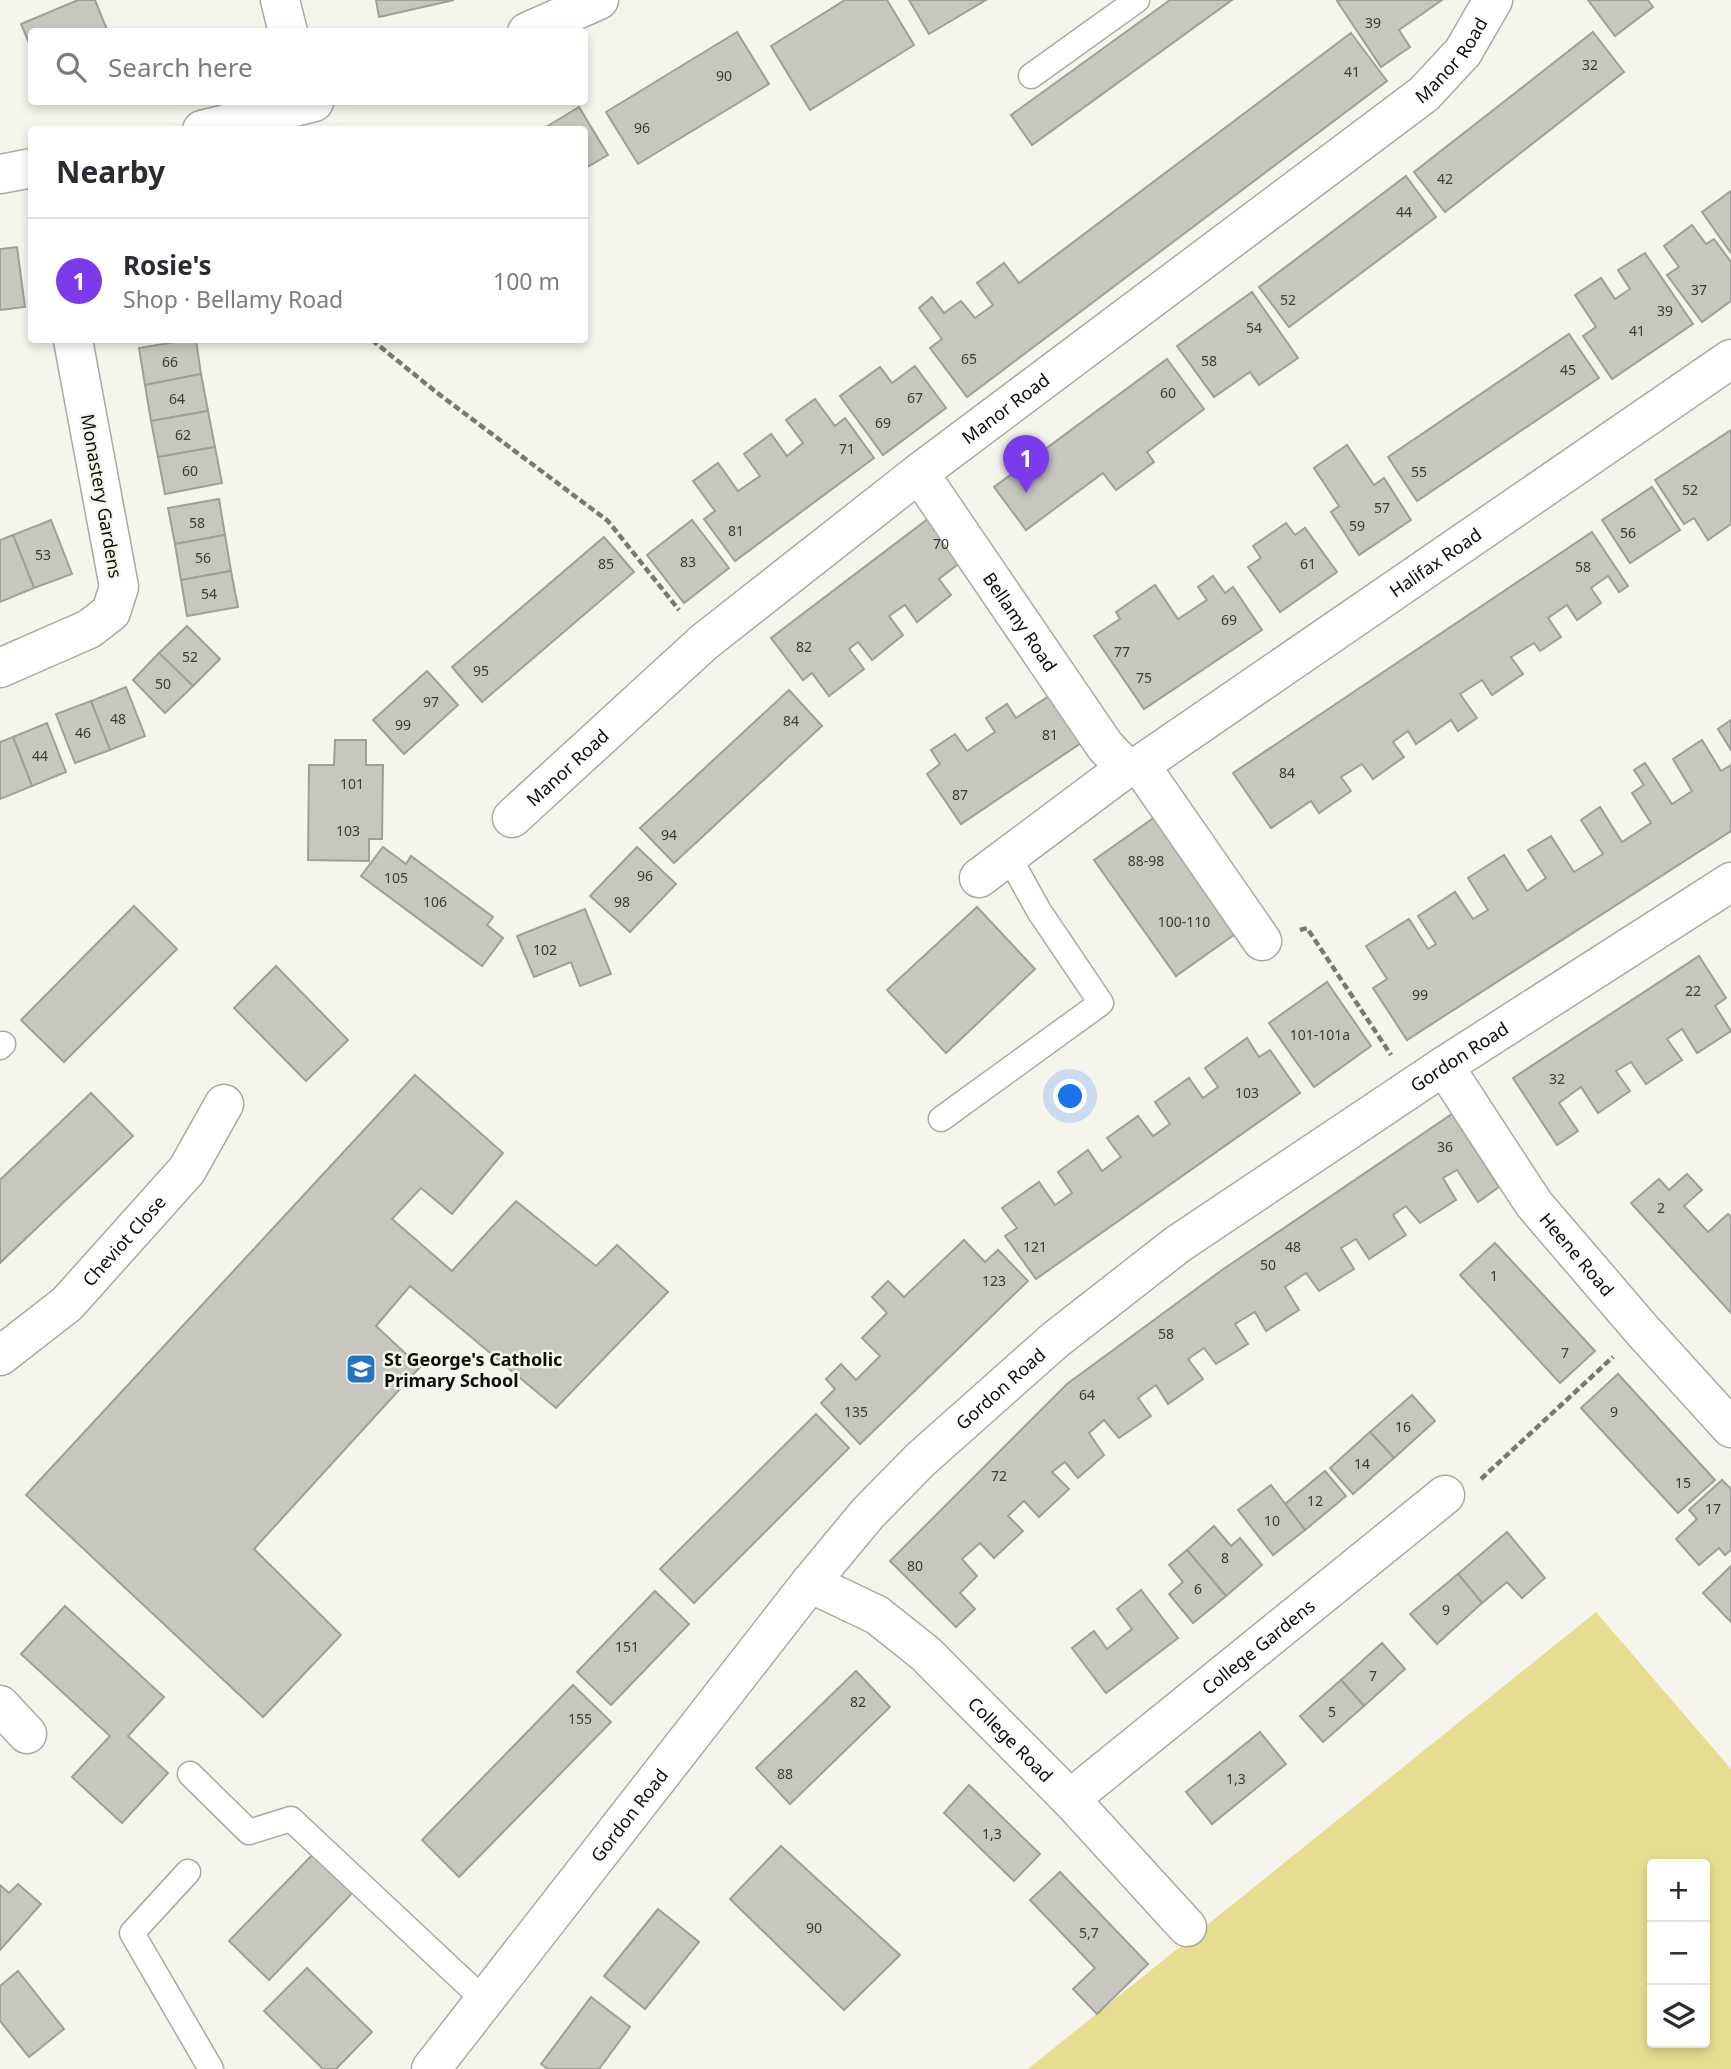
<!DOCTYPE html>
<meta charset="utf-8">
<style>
:root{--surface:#fff;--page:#f7f7f7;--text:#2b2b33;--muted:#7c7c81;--line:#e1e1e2;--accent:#7c3aed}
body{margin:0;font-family:"Noto Sans",sans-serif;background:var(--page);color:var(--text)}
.controls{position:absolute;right:21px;bottom:21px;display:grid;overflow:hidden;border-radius:7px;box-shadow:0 4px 10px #0003}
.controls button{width:63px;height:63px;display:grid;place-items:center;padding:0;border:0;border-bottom:2px solid var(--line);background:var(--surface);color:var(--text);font:35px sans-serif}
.you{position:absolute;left:1071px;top:1097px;width:24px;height:24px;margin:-18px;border:5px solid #fff;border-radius:50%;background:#1a73e8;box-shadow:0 0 0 10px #1a73e833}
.badge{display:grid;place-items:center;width:46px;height:46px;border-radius:50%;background:var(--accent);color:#fff;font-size:23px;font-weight:700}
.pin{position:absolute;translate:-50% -58px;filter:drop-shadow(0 2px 4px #0008)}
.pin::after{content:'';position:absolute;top:37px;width:24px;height:21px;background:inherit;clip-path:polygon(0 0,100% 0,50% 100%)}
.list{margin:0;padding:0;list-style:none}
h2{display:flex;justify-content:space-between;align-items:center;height:91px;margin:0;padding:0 28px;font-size:30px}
h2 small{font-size:23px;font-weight:400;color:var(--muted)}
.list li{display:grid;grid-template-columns:46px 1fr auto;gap:21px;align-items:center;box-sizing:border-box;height:126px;padding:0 28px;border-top:2px solid var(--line)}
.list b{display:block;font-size:26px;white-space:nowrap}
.list p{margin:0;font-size:23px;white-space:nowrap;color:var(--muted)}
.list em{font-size:23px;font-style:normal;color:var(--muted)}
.icon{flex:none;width:38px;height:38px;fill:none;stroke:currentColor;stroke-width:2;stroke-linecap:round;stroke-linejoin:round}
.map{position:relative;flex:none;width:1731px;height:2069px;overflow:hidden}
.search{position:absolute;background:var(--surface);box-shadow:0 4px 10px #0003;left:28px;top:28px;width:560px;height:77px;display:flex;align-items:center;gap:18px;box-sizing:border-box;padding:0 24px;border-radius:7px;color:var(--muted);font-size:26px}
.panel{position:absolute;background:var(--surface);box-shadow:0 4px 10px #0003;left:28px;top:126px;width:560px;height:217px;border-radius:7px}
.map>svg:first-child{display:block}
</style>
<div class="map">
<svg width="1731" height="2069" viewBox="0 0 1731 2069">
<rect width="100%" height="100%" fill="#f5f5ee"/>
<path fill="#e7dd90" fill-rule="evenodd" d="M1596,1612L1731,1769V2069H1028ZM1652,1864H1705V2043H1652Z"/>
<g fill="#c7c6bf" stroke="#9f9e98" stroke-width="2">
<path d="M78,0H95L108,32H32V50L21,24Z"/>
<path d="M376,0H454L379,17Z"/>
<path d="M845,0H887L914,45L810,110L771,46Z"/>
<path d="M909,0H986L929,34Z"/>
<path d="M1170,0H1232L1032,145L1011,115Z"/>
<path d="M1339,0H1442L1399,30L1410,47L1381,67L1337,1Z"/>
<path d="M1588,0H1648L1653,7L1615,36Z"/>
<path d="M737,32L769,84L638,164L606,112Z"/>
<path d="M1593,32L1624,72L1445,212L1414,172Z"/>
<path d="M1351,33L1387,81L967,397L930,348L942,339L919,308L932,297L944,313L961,301L975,318L993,305L977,283L1004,263L1019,283Z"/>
<path d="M579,107L608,155L584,169V130H541Z"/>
<path d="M1406,176L1436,217L1289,327L1259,287Z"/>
<path d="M1731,191V253L1702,212Z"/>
<path d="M1692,225L1706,244L1714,239L1731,262V301L1702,322L1667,275L1679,267L1664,246Z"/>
<path d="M17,247L25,307L0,310V249Z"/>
<path d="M1645,253L1693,324L1612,379L1583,336L1596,327L1575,295L1601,278L1615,299L1630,289L1618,270Z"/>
<path d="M1252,292L1298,358L1259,385L1250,372L1214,397L1177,346Z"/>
<path d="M1569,334L1599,378L1417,501L1388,457Z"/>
<path d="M187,340H196L201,374L145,385L139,348Z"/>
<path d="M1167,359L1204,409L1147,452L1154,462L1116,490L1103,473L1026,530L994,487Z"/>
<path d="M915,366L946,408L883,455L840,396L880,367L892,383Z"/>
<path d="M201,374L208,411L151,421L145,385Z"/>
<path d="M815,399L835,426L845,418L874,458L735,561L704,519L715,511L693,481L718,463L738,491L760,476L744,454L771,434L787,456L803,443L786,420Z"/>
<path d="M208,411L215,447L158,457L151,421Z"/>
<path d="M1731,430V524L1708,540L1694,518L1684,524L1655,480Z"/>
<path d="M1347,445L1374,485L1384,478L1411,520L1359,555L1331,512L1339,506L1314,468Z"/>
<path d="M215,447L222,483L165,494L158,457Z"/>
<path d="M1652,487L1680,530L1630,563L1602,520Z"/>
<path d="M219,499L225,535L175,544L168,508Z"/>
<path d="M937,512L970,555L939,579L951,595L917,622L905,605L889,616L903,635L872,660L858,642L849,649L864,669L829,696L812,673L803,680L771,638Z"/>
<path d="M51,520L72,574L34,588L13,535Z"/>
<path d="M692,520L729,568L684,603L647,555Z"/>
<path d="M1286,523L1295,535L1305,528L1337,572L1280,612L1248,567L1261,558L1253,546Z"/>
<path d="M1592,532L1628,586L1619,592L1608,576L1591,588L1601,603L1577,620L1567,605L1548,618L1561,637L1540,651L1534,643L1511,657L1523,674L1492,695L1482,680L1460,694L1477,718L1458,731L1451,720L1416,744L1408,731L1393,742L1404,757L1373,779L1362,764L1341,777L1351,791L1319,813L1311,801L1271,828L1233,773Z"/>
<path d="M13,535L34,588L0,602V540Z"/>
<path d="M225,535L231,571L181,580L175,544Z"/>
<path d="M604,537L634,572L482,702L452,667Z"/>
<path d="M231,571L238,607L187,616L181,580Z"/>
<path d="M1213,576L1225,593L1233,587L1262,630L1144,709L1094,636L1120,619L1116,612L1155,585L1178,619L1207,600L1198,587Z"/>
<path d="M187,626L220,659L193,686L159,653Z"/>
<path d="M159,653L193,686L165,713L133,680Z"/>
<path d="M427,671L458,705L404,754L373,720Z"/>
<path d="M126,687L145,736L110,750L91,701Z"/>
<path d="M789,690L822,726L674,863L640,828Z"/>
<path d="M1058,690L1090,737L961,824L927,774L940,764L931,750L955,734L967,751L995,732L986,718L1007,704L1016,718Z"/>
<path d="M91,701L110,750L75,763L56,714Z"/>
<path d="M1731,720V750L1718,729Z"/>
<path d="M47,723L66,772L32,786L13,737Z"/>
<path d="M13,737L32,786L0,799V742Z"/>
<path d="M335,740H366V765H383L382,839H369V861L308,860L309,765H334Z"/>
<path d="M1702,740L1721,771L1731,765V831L1407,1040L1373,988L1387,979L1366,946L1409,919L1428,949L1436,944L1418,916L1455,892L1473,919L1488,910L1468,878L1504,855L1527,891L1546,878L1528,850L1551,836L1574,872L1603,854L1581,820L1600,807L1622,842L1651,823L1632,793L1644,785L1634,770L1645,763L1672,804L1692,791L1673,759Z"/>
<path d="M1155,817L1238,932L1176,976L1094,860Z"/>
<path d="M383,847L406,864L411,856L493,917L487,925L503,938L482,966L361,876Z"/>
<path d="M637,847L676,884L630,932L590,896Z"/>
<path d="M134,906L177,949L64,1062L21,1020Z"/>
<path d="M977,907L1035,969L946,1053L887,990Z"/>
<path d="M585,909L611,974L580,986L571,962L534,977L517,936Z"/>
<path d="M1699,956L1726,998L1715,1006L1731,1031L1697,1053L1682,1029L1667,1039L1682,1060L1646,1084L1631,1062L1616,1071L1630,1091L1598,1113L1581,1087L1559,1103L1578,1131L1557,1145L1513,1078Z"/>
<path d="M276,966L348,1040L306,1081L234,1008Z"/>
<path d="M1327,982L1371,1046L1314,1087L1269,1023Z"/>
<path d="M1247,1038L1259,1057L1270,1050L1300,1093L1036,1279L1005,1236L1017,1228L1002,1208L1039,1182L1055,1205L1072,1193L1058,1172L1088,1150L1102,1171L1121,1157L1107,1138L1138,1116L1153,1136L1170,1124L1155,1102L1189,1078L1203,1098L1218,1087L1205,1068Z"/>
<path d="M415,1075L503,1153L452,1214L421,1188L392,1219L452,1271L516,1201L596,1266L617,1245L668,1292L556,1408L410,1286L376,1326L420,1367L254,1549L341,1635L263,1717L26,1495Z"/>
<path d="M91,1093L133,1136L0,1263V1180Z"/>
<path d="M1452,1114L1499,1187L1478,1202L1457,1170L1443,1178L1456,1200L1420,1223L1406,1206L1393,1215L1406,1235L1369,1259L1356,1239L1341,1248L1354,1269L1319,1291L1306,1273L1285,1287L1299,1310L1266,1331L1255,1312L1235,1324L1248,1344L1216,1364L1204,1348L1188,1359L1203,1379L1168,1404L1156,1385L1138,1398L1151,1416L1119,1438L1104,1420L1089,1433L1104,1455L1078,1478L1065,1462L1052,1472L1069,1489L1039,1517L1024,1501L1008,1516L1023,1531L994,1558L980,1543L962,1559L977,1576L960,1593L975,1609L956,1627L890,1561L1067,1384L1222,1270Z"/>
<path d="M1687,1174L1702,1190L1684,1206L1708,1232L1728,1214L1731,1217V1313L1631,1203L1659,1179L1669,1190Z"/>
<path d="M964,1240L985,1262L998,1250L1028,1281L860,1444L821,1403L835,1389L826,1379L841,1364L856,1380L880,1356L862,1338L887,1313L872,1297L888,1281L904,1297Z"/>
<path d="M1495,1243L1595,1351L1560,1383L1460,1275Z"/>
<path d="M1618,1374L1715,1480L1678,1513L1581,1408Z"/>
<path d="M1412,1395L1435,1421L1394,1458L1370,1432Z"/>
<path d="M816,1414L849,1448L694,1603L660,1569Z"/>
<path d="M1370,1432L1394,1458L1353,1494L1330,1468Z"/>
<path d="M1325,1471L1346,1496L1305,1530L1285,1504Z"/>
<path d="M1722,1480L1731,1489V1550L1725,1555L1719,1548L1699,1565L1676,1539L1697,1519L1689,1510Z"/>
<path d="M1271,1485L1305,1530L1273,1555L1238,1510Z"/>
<path d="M1214,1526L1231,1546L1240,1538L1262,1565L1226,1596L1187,1550Z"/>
<path d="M1507,1532L1545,1578L1522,1598L1507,1582L1482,1603L1458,1574Z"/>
<path d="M1187,1550L1226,1596L1193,1623L1169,1594L1183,1582L1169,1565Z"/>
<path d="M1731,1566V1622L1703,1593Z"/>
<path d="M1458,1574L1482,1603L1437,1644L1410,1614Z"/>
<path d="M1141,1590L1178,1638L1106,1693L1072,1648L1094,1631L1107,1649L1132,1629L1117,1609Z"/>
<path d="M655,1591L689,1624L611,1705L577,1672Z"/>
<path d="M65,1606L164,1697L128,1736L168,1773L122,1823L72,1777L110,1736L21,1654Z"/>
<path d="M1382,1643L1405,1669L1364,1706L1341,1680Z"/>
<path d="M856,1671L890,1707L790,1804L756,1768Z"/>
<path d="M1341,1680L1364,1706L1323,1742L1300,1716Z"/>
<path d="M573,1685L611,1722L459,1877L422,1840Z"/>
<path d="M1260,1732L1286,1764L1212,1824L1186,1792Z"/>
<path d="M969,1785L1040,1854L1014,1881L944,1813Z"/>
<path d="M781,1846L900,1955L844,2010L730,1899Z"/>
<path d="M318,1849L358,1887L269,1980L229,1941Z"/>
<path d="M1060,1872L1148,1964L1097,2014L1073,1989L1095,1968L1030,1900Z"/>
<path d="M18,1884L41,1904L0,1950V1885L9,1893Z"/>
<path d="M658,1909L699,1942L645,2009L604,1976Z"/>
<path d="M307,1968L372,2032L336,2069H323L264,2011Z"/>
<path d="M18,1971L64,2029L29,2057L0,2021V1986Z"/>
<path d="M591,1997L630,2027L599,2069H548L541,2064Z"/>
</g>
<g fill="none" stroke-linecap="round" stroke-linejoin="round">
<g stroke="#aaa9a3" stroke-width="27">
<g id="service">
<path d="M1031,76L1137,0"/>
<path d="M0,1047L3,1044"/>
<path d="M941,1119L1101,1003L1039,911L1009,857"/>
<path d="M190,1774L249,1832L291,1819L485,2001"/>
<path d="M188,1872L132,1933L211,2069"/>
</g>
</g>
<g stroke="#aaa9a3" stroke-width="41">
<g id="minor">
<path d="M280,0L288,32"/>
<path id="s1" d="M919,473L1105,746L1126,768"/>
<path d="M0,668L89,629L111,612L119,587L73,340"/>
<path d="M1140,765L1262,941"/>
<path id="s2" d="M512,818L704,642L919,473L1424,94L1463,52L1493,0"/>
<path id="s3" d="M979,878L1126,768L1140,765L1731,359"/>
<path id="s4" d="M1444,1066L1534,1204L1642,1330L1731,1428"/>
<path id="s5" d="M0,1356L67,1304L187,1170L224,1104"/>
<path id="s6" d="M810,1583L877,1615L926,1654L1070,1799L1187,1927"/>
<path d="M0,1705L27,1734"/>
<path id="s7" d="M1070,1799L1445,1495"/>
<path id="s8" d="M431,2069L810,1583L868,1513L920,1460L1055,1340L1178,1244L1444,1066L1731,882"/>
</g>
</g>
<g stroke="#aaa9a3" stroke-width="41">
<g id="tertiary">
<path d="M527,32L599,0"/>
<path d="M202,130L314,102"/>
<path d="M0,174L32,168"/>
</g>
</g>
<g stroke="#797874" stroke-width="4.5" stroke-dasharray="7 3.5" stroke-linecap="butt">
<path d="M372,340L436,392L608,521L679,610"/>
<path d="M1300,930L1307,928L1391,1055"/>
<path d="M1481,1479L1613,1357"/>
</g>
<use href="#service" stroke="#fff" stroke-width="24"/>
<use href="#minor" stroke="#fff" stroke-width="38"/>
<use href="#tertiary" stroke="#fff" stroke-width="38"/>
</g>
<defs>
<g id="school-square" transform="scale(1.575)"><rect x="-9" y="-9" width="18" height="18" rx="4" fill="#2374c2" stroke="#f5f5ee"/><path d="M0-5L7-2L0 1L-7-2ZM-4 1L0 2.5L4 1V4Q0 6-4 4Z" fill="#fff"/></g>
</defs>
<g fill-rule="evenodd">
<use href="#school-square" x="361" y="1369"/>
</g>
<g text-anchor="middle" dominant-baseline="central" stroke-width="5" stroke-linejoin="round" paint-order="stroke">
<g font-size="14" fill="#3c3b38">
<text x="1373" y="22">39</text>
<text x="1590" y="64">32</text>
<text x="1352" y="71">41</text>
<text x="724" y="75">90</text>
<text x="642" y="127">96</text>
<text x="1445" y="178">42</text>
<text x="1404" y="211">44</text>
<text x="1699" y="289">37</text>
<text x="1288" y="299">52</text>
<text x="1665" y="310">39</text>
<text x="1254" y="327">54</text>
<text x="1637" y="330">41</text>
<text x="969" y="358">65</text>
<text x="1209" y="360">58</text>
<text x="170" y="361">66</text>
<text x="1568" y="369">45</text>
<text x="1168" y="392">60</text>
<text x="915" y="397">67</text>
<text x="177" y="398">64</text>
<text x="883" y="422">69</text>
<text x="183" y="434">62</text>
<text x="847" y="448">71</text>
<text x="190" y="470">60</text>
<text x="1419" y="471">55</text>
<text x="1690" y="489">52</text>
<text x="1382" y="507">57</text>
<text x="197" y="522">58</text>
<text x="1357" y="525">59</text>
<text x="736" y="530">81</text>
<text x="1628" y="532">56</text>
<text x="941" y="543">70</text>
<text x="43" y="554">53</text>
<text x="203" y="557">56</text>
<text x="688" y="561">83</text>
<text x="606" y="563">85</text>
<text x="1308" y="563">61</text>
<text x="1583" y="566">58</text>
<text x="209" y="593">54</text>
<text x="1229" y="619">69</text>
<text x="804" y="646">82</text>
<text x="1122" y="651">77</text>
<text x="190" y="656">52</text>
<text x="481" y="670">95</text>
<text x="1144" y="677">75</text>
<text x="163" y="683">50</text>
<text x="431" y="701">97</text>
<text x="118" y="718">48</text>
<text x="791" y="720">84</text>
<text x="403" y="724">99</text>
<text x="83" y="732">46</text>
<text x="1050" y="734">81</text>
<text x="40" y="755">44</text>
<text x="1287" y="772">84</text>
<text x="352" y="783">101</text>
<text x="960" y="794">87</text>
<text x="348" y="830">103</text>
<text x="669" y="834">94</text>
<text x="1146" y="860">88-98</text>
<text x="645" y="875">96</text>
<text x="396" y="877">105</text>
<text x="435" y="901">106</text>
<text x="622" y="901">98</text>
<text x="1184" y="921">100-110</text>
<text x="545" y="949">102</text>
<text x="1693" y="990">22</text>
<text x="1420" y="994">99</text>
<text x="1320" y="1034">101-101a</text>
<text x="1557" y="1078">32</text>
<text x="1247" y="1092">103</text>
<text x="1445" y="1146">36</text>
<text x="1661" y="1207">2</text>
<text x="1035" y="1246">121</text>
<text x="1293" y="1246">48</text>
<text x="1268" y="1264">50</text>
<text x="1494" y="1275">1</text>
<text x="994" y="1280">123</text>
<text x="1166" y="1333">58</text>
<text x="1565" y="1352">7</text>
<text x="1087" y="1394">64</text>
<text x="856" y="1411">135</text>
<text x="1614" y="1411">9</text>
<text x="1403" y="1426">16</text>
<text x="1362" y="1463">14</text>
<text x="999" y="1475">72</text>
<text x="1683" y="1482">15</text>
<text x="1315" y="1500">12</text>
<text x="1713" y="1508">17</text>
<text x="1272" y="1520">10</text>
<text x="1225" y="1557">8</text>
<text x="915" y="1565">80</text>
<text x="1198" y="1588">6</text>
<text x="1446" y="1609">9</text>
<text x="627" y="1646">151</text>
<text x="1373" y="1675">7</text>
<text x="858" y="1701">82</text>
<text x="1332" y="1711">5</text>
<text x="580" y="1718">155</text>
<text x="785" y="1773">88</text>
<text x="1236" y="1778">1,3</text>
<text x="992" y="1833">1,3</text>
<text x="814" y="1927">90</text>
<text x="1089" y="1932">5,7</text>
</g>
<g font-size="18" fill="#0e0d0b" stroke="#f5f5ee">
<text stroke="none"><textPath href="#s2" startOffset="1209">Manor Road</textPath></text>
<text stroke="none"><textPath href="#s2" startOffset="642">Manor Road</textPath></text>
<text transform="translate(102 496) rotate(80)">Monastery Gardens</text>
<text stroke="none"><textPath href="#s3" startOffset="556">Halifax Road</textPath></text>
<text stroke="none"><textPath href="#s1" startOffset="180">Bellamy Road</textPath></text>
<text stroke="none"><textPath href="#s2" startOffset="75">Manor Road</textPath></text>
<text stroke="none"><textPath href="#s8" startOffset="1456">Gordon Road</textPath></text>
<text stroke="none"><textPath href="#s5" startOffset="170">Cheviot Close</textPath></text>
<text stroke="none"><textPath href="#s4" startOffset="231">Heene Road</textPath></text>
<text stroke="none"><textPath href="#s8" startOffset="889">Gordon Road</textPath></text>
<text stroke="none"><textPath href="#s7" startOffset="242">College Gardens</textPath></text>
<text stroke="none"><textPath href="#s6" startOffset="257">College Road</textPath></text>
<text stroke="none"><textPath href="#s8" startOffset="322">Gordon Road</textPath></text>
</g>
<g font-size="18" font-weight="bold" fill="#0e0d0b" stroke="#f5f5ee" text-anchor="start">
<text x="384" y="1359">St George's Catholic<tspan x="384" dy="21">Primary School</tspan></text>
</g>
</g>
</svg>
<div class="controls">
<button>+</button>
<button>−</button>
<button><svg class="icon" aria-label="layers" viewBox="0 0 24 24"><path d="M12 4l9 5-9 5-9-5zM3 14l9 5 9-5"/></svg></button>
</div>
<div class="you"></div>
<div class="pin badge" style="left:1026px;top:493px">1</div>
<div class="search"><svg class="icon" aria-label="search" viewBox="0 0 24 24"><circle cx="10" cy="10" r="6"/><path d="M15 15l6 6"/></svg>Search here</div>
<section class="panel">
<h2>Nearby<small></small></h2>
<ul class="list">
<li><span class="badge">1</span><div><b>Rosie's</b><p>Shop · Bellamy Road</p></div><em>100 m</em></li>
</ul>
</section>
</div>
